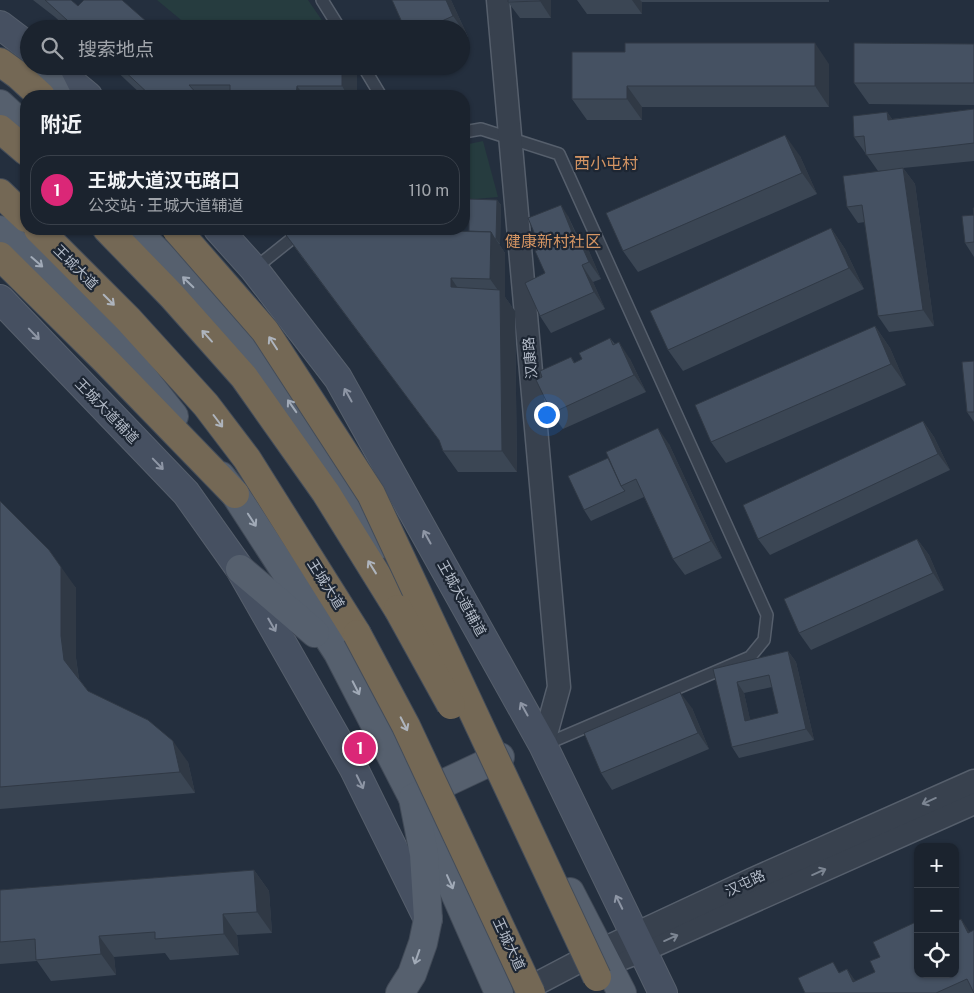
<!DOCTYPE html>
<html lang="zh">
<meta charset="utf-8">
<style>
:root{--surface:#1b232e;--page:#282f3a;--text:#f1f3f6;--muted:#a0a4aa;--line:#39404a;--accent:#db2777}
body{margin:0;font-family:"Public Sans","Noto Sans SC",sans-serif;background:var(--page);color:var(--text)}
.controls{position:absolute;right:15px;bottom:15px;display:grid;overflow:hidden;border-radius:10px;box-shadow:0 1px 4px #0004}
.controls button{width:45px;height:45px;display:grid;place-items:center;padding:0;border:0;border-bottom:1px solid var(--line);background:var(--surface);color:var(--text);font:25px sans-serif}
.you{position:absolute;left:546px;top:414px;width:18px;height:18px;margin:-12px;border:4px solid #fff;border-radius:50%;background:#1a73e8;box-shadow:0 0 0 8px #1a73e833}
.badge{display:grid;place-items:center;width:32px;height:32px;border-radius:50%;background:var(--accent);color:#fff;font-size:16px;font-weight:700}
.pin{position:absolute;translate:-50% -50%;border:2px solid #fff;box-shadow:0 1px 5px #0006}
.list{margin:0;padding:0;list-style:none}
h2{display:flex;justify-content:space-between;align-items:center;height:65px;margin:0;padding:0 20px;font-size:21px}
h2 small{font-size:16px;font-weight:400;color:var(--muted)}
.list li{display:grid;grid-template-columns:32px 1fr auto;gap:15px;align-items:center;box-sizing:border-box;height:70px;margin:0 10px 10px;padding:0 10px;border:1px solid var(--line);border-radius:20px}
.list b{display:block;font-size:19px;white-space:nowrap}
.list p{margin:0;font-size:16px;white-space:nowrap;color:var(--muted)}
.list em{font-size:16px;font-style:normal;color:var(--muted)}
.icon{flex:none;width:28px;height:28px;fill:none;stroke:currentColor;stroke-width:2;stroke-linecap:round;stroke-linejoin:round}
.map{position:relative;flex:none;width:974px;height:993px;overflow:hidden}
.search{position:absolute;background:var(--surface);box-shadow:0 1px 4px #0004;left:20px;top:20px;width:450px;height:55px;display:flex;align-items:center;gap:12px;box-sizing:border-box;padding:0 18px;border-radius:28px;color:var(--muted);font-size:19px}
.panel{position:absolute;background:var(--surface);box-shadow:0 1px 4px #0004;left:20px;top:90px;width:450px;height:145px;border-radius:20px}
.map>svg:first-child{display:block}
</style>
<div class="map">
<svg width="974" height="993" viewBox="0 0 974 993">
<rect width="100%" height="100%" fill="#242f3e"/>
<g fill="#263c3f">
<path d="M157,0H308L328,29H192Z"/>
<path d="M483,141L498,197L464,200V145Z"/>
</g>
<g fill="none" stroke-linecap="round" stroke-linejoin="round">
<g stroke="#565f6c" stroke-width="14">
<g id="lane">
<path d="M322,0L340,29"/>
<path d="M363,66L381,96"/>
<path d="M464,132L481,129L559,154L767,615L764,640L750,657L544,745"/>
<path d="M254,269L304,229"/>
</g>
</g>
<g stroke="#565f6c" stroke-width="25">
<g id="street">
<path d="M498,0L559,687L543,745"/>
<path d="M592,970L644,950L974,803"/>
<path d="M519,993L601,950L751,880L974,781"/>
</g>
</g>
<g stroke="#565f6c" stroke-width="30">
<g id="secondary">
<path d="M0,25L29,47"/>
<path d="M52,66L88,96"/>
<path d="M218,229L254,269L338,378L543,745L663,993"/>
<path d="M0,299L186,493L240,569L354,769L428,919"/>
</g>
</g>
<g stroke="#414a57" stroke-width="30">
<g id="primary">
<path d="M42,66L57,96"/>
<path d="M0,104L26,128"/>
<path d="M134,229L241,334L358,500L382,544"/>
<path d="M0,230L58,280L108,333L174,416"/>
<path d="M221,476L235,494L338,653L413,798L499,993"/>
<path d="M240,569L315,633"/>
<path d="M570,892L622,993"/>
<path d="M400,993L412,974L423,943L428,919L424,854L413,798L500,757"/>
</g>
</g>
<g stroke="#434c59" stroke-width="30">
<g id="highway">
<path d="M0,62L18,75L41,96"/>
<path d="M0,129L26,151"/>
<path d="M0,193L26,218"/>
<path d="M38,229L128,319L206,405L247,459L357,634"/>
<path d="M107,229L172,296L244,377L326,493L398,609"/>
<path d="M0,256L106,361L235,494"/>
</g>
</g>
<use href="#lane" stroke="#38414e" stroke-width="11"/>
<use href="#street" stroke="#38414e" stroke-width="22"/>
<use href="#secondary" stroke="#465061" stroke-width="28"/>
<use href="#primary" stroke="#56606e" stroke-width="28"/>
<use href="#highway" stroke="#746855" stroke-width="28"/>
<g stroke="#434c59" stroke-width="30" stroke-linecap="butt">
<g id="highway-bridge">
<path d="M176,229L265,331L371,494L597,977"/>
<path d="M398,609L451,705"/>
<path d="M357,634L406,726L531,993"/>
</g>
</g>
<use href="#highway-bridge" stroke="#746855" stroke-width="28"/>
</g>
<g fill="#3b4654" fill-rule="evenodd">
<path d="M33,0H71L78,6L155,29H68L55,17Z"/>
<path d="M451,0L468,37L461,40V29H405Z"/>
<path d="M508,0H551V18H520L508,2Z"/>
<path d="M577,0H829V2H642V14H587Z"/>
<path d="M974,44V105L869,104L854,83Z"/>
<path d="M572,52L829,64V107H642V120H587L572,99Z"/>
<path d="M111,66H357V96H143Z"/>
<path d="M974,109V161L903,168L915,184L934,326L889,332L878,316L865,222L858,223L847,207L889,170L878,171L854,137L887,112L892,119Z"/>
<path d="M800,156L817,194L638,272L623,251Z"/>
<path d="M497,200L501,205L500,244H499L505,253V297L515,311L517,472H458L443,451L441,443L301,256L286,235L295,229H345L469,231Z"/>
<path d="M974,208V257L965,243L974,215Z"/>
<path d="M568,216L576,233L588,249L601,279L593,282L605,309L551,333L540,316L545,273L541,249Z"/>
<path d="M831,228L845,249L864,289L683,371L668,350Z"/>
<path d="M273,229H281L277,233Z"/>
<path d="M875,326L890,348L906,385L726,463L711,442Z"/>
<path d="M610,338L615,344L630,359L646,392L563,429L552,413L542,377L571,357L575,363L582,359Z"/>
<path d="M974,361V422L967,412Z"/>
<path d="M923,421L934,437L950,470L770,555L758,539Z"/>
<path d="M669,444L722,558L685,575L673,559L644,497L591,521L584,510Z"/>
<path d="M0,501L76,588V658L79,679L88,691L188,762L195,793L0,809Z"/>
<path d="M917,539L929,555L944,590L811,650L799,633Z"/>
<path d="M788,651L796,662L814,740L739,758L732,747L713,669ZM772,687L778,713L750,720L744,693Z"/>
<path d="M692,708L709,749L612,790L601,773Z"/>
<path d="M254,870L269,891L272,933L237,935L239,955L170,960L165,953L114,957L116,975L51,981L37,961L0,964V890Z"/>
<path d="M955,918L957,921L974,993H805L840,972L847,969L855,981L955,974Z"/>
</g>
<g fill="#303945">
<path d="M446,0H451L468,37L453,16Z"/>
<path d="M540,0H551V18L540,1Z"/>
<path d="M632,0H640L642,2V14Z"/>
<path d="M815,43L829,64V107L815,86Z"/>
<path d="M342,66H357V96H348L342,86Z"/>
<path d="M297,86L304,96H297L296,95Z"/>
<path d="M627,86L642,107V120L627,99Z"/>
<path d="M887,112L899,129L888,120Z"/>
<path d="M785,135L800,156L817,194L802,173Z"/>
<path d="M903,168L915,184L934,326L923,310Z"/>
<path d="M497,200L501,205L500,244L496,239Z"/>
<path d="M561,205L568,216L582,249L574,238Z"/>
<path d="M831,228L845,249L864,289L849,268Z"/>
<path d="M491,232L505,253V297L515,311L517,472L502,451L500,293L490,279Z"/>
<path d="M576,233L588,249L601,279L589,262Z"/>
<path d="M582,265L593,282L605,309L594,292Z"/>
<path d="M451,278L466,300L451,287Z"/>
<path d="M875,326L890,348L906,385L891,364Z"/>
<path d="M619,342L630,359L646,392L634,375Z"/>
<path d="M923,421L934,437L950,470L938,454Z"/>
<path d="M658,428L669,444L722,558L711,541Z"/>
<path d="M917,539L929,555L944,590L933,573Z"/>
<path d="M49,550L76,588V658L79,681L64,660Z"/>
<path d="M788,651L796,662L814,740L806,729Z"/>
<path d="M737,682L744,693L753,732L745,721Z"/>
<path d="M680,692L692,708L709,749L698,733Z"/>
<path d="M173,741L188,762L195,793L180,772Z"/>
<path d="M254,870L269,891L272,933L257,912Z"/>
<path d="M223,914L237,935L239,955L224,934Z"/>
<path d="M961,919L974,938L968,933Z"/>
<path d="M99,936L114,957L116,975L101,954Z"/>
<path d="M847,969L864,993L853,982Z"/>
</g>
<g fill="#455162" stroke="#303945" fill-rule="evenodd">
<path d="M45,0H71L78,6L84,0H122L155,29H77Z"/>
<path d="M392,0H446L453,16L424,29H405Z"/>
<path d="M508,0H540V1L508,2Z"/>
<path d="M625,43H815V86H627V99H572V52H625Z"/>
<path d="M854,43L974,44V83H854Z"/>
<path d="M119,66H342V86H297L296,95H289V96H241V94H230V85H189L199,96H151Z"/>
<path d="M974,109V143L940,147L866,155L864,136L854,137L853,116L887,112L888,120Z"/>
<path d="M785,135L802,173L623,251L606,213Z"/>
<path d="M903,168L923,310L878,316L862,205L847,207L843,176Z"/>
<path d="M469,199L497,200L496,239H495L491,232L469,231Z"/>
<path d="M561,205L573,235L541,249L528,218Z"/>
<path d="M973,208H974V242L965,243L962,216L974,215Z"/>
<path d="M831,228L849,268L668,350L650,311Z"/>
<path d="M295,229H344L491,232L490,279L451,278V287L500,290L502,451H443L439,440L286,235Z"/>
<path d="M576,233L589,262L582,265L594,292L540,316L525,283L545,273L535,251Z"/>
<path d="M875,326L891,364L711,442L695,405Z"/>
<path d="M610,338L613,345L619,342L634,375L552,413L536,380L542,377L540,371L571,357L574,363L582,359L579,353Z"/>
<path d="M974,361V412H967L962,362Z"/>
<path d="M923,421L938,454L758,539L743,505Z"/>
<path d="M658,428L711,541L673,559L636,479L621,486L606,452Z"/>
<path d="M608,458L621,486L625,491L584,510L568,476Z"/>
<path d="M0,501L49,550L61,567V636L64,660L88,691L148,720L173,741L180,772L0,787Z"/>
<path d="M917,539L933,573L799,633L784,599Z"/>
<path d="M788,651L806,729L732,747L713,669ZM769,675L778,713L745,721L737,682Z"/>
<path d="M680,692L698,733L601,773L584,733Z"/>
<path d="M254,870L257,912L223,914L224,934L155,939V932L99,936L101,954L36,960L35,939L0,942V890Z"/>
<path d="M961,919L968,933L974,930V993L967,979L936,993H805L798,978L833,962L839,973L847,969L853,982L875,972L870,961L880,957L873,942L918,921V974H955V922Z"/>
</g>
<defs><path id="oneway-shaft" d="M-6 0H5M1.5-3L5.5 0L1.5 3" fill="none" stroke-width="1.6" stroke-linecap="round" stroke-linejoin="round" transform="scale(1.25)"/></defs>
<g stroke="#a1aab7">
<use href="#oneway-shaft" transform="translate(37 262) rotate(41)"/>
<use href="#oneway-shaft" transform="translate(188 282) rotate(-136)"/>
<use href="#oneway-shaft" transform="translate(292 406) rotate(-125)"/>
<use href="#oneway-shaft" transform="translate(252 520) rotate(57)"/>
<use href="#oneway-shaft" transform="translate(356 688) rotate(63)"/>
<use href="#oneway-shaft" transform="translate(450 882) rotate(66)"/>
<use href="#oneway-shaft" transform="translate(417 957) rotate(109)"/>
</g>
<g stroke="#aeb4bd">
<use href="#oneway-shaft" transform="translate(109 300) rotate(45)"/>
<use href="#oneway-shaft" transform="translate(207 336) rotate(-132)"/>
<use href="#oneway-shaft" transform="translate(273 343) rotate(-123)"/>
<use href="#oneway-shaft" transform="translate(218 421) rotate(53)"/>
<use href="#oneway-shaft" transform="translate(372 567) rotate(-122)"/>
<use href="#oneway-shaft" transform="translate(404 724) rotate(63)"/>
</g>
<g stroke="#8e96a5">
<use href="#oneway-shaft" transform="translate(34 334) rotate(46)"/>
<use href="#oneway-shaft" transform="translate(348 395) rotate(-119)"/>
<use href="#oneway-shaft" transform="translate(158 464) rotate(46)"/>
<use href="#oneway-shaft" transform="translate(427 537) rotate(-119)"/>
<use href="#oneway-shaft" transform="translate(272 625) rotate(60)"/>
<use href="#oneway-shaft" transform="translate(524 709) rotate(-119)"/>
<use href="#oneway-shaft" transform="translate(360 782) rotate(64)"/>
<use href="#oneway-shaft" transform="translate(619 902) rotate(-116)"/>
</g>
<g stroke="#7c8592">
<use href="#oneway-shaft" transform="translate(929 801) rotate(156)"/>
<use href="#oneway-shaft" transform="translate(819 872) rotate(-24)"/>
<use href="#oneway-shaft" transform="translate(671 938) rotate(-24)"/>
</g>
<g text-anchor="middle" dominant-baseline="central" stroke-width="4.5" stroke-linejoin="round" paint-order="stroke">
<g font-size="14" fill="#b4bcc9" stroke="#1d2633">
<text transform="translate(76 267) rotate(45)">王城大道</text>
<text transform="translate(530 358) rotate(-95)">汉康路</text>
<text transform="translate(107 411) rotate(46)">王城大道辅道</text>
<text transform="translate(326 584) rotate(58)">王城大道</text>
<text transform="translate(462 598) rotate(61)">王城大道辅道</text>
<text transform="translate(745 883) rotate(-25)">汉屯路</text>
<text transform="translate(509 944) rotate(65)">王城大道</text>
</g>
<g font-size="16" fill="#d59563" stroke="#1d2633">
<text x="606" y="163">西小屯村</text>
<text x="553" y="241">健康新村社区</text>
</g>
</g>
</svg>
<div class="controls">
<button>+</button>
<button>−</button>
<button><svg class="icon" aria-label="locate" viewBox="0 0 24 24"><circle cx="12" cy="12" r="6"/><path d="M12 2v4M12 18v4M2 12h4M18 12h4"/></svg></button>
</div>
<div class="you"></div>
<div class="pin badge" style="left:360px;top:748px">1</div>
<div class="search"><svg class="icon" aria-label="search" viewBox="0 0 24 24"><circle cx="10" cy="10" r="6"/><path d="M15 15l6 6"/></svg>搜索地点</div>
<section class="panel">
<h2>附近<small></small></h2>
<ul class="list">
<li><span class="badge">1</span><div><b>王城大道汉屯路口</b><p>公交站 · 王城大道辅道</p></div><em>110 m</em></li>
</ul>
</section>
</div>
